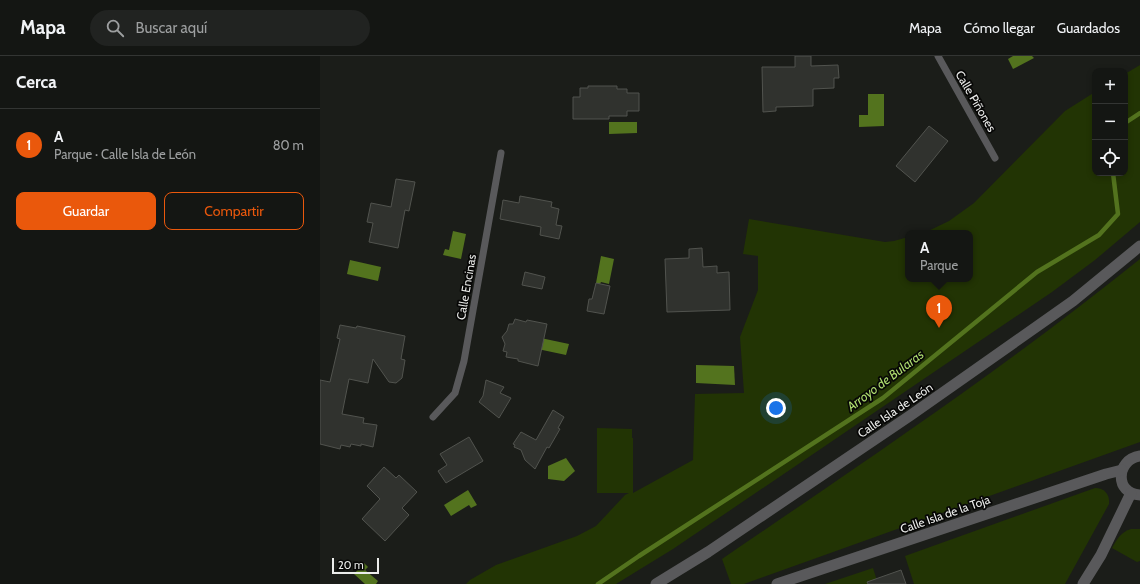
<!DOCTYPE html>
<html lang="es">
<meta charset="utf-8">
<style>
:root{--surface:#141613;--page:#212321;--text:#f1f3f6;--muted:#9d9fa0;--line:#333533;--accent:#ea580c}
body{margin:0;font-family:Cabin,sans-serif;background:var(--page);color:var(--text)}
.controls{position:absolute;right:12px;top:12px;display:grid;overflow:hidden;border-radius:8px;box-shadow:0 2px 6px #0003}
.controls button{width:36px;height:36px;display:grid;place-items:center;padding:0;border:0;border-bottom:1px solid var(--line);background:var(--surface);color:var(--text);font:20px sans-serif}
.scale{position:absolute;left:12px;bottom:10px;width:47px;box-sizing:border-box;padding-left:4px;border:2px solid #ecedeb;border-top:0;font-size:11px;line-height:14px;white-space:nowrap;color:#ecedeb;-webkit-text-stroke:3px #070706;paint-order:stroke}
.you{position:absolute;left:456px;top:352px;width:14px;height:14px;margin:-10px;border:3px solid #fff;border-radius:50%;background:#1a73e8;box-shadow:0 0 0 6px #1a73e833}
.badge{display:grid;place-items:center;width:26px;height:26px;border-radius:50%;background:var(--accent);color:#fff;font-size:13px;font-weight:700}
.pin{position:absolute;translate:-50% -33px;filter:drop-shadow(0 1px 2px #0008)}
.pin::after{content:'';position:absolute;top:21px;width:14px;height:12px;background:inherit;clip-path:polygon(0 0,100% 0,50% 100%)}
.popup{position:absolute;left:585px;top:174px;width:68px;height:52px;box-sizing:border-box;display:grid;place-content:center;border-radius:8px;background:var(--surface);filter:drop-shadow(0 1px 3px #0005);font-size:13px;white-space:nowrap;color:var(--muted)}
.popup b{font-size:15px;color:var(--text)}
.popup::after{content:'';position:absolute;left:50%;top:100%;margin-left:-8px;border:8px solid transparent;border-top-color:var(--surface)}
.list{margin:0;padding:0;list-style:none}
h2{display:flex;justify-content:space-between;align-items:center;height:52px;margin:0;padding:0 16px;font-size:17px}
h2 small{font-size:13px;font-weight:400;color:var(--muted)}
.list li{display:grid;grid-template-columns:26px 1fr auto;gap:12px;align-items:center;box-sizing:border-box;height:72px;padding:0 16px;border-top:1px solid var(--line)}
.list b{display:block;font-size:15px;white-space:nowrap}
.list p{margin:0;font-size:13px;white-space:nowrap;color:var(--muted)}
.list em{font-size:13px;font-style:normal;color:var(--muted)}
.actions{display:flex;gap:8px;padding:12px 16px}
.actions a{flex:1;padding:9px 0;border:1px solid var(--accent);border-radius:8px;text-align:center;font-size:14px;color:var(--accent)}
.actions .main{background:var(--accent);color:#fff}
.icon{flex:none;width:22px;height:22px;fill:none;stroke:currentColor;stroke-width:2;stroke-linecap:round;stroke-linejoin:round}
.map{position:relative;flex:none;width:820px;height:528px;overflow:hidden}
header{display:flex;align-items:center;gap:24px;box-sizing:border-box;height:56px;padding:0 20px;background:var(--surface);border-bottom:1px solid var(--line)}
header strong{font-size:19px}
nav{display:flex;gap:22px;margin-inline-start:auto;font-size:14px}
.search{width:280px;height:36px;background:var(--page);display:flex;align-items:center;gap:10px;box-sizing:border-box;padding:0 14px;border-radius:22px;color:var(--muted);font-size:15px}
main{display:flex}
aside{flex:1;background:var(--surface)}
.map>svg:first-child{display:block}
</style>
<header>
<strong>Mapa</strong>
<div class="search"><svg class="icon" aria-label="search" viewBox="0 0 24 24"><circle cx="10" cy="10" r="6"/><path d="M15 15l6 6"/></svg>Buscar aquí</div>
<nav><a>Mapa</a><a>Cómo llegar</a><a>Guardados</a></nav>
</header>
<main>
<aside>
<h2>Cerca<small></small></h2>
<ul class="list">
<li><span class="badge">1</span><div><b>A</b><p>Parque · Calle Isla de León</p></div><em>80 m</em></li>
</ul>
<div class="actions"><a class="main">Guardar</a><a>Compartir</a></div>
</aside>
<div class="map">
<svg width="820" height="528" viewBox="0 0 820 528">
<rect width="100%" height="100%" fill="#1b1d19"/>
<g fill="#223404">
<path d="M820,9V166L775,204L732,236L353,493L296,528H146L150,524L176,509L257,480L276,470L305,439L309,437H277V372L312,373V382H313V437L373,404L375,338L424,337L420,281L438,234V200L423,198L429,163L565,186L574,185L588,181V223H650V177H604L629,165L654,147L745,55L775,36V117H805V18Z"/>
<path d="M820,203V386L424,528H411L402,503C544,406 686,311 820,203Z"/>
<path d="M775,432C785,432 790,439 789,448L745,528H594L585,500Z"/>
<path d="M811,473H820V505L817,506L792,492C797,483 801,476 811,473Z"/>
<path d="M553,512L558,528H505Z"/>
</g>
<g fill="#53731e">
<path d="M693,0H712L714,2L693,13L688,3Z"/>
<path d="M548,38H564V70L539,71V59H548Z"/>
<path d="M289,66H317V77L289,78Z"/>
<path d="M133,175L146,178L141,203L123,199L125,193L129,194Z"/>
<path d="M281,200L294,203L289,228L281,226L280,228L276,227Z"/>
<path d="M30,204L61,211L58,225L27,218Z"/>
<path d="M216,281L249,288L246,299L213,292Z"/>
<path d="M376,309L414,310L415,329L376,327Z"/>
<path d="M246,402L255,415L244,425L228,423V410Z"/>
<path d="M148,434L157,449L151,452L149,449L131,460L124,449Z"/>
<path d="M44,507L48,511L45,514L58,525L56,528H45L34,518Z"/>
</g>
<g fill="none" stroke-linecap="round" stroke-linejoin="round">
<g stroke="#53731e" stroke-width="4.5">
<path d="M805,67L820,57"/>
<path d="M278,528L319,500L563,342L717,216L779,179L798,158L793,117"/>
</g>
</g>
<g fill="#30322e" stroke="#51534e">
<path d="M475,0H491V10L518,9L519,22H514V32L493,33V50L456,51V55L443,56L442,11H475Z"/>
<path d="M268,30H297V33H307V37H319V55H307V60H289V63H253V41H260V32H268Z"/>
<path d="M609,70L628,85L595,126L576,110Z"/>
<path d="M76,123L95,126L89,155L85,154L78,192L49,186L53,167L47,166L51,147L71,151Z"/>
<path d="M200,140L232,146L231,151L239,153L236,169L242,170L239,183L220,179L221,171L180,163L183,144L199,147Z"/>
<path d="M382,192L383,211L397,210V217L409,216L410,254L347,256L345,203L369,202V193Z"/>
<path d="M205,216L225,221L222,233L202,229Z"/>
<path d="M276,227L290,230L284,258L267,255L269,243H272Z"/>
<path d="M195,263L206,266L207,264L227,268L218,310L198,305V303L186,301L187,296L183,295L185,288L182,281L187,275L189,268H193Z"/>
<path d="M20,269L36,272L37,270L85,280L81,303L85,304L82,322L76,327L69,326L53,303L48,327L29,323L22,358L44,362L43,367L57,369L53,391L41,388V390L31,388L30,391L21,389L20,393L0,388V324L10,326L20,283L17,282Z"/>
<path d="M166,324L184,331L180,337L191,342L179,362L159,346L163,340Z"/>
<path d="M233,354L244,361L238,372L240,373L229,392L227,391L215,413L205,404L201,394L194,391L195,389L193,388L201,376L216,384Z"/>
<path d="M149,381L163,405L126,427L118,415L127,409L120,398Z"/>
<path d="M64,411L76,422L79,419L97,436L82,452L89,459L65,485L42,463L60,443L47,430Z"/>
<path d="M581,514L586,528H548L547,526Z"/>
</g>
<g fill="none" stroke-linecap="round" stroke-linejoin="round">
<g stroke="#59595b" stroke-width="7">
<path d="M618,0L675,102"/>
<path d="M113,361L135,337L144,305L181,97"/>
</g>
<g stroke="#59595b" stroke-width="11">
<path d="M820,400C795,404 795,438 820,439"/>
<path d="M336,528L388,496L591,359L753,245L820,190"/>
<path d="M457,528L786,418L802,414"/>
<path d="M763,528L781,499L811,437"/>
</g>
</g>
<g text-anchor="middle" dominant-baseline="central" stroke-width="3.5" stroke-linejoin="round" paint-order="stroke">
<g font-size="12" fill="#ecedeb" stroke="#070706">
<text transform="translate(656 45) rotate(60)">Calle Piñones</text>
<text transform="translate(146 231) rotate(-80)">Calle Encinas</text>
<text transform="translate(575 354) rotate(-34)">Calle Isla de León</text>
<text transform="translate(625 458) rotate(-19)">Calle Isla de la Toja</text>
</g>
<g font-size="13" font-style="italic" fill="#addb6e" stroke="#070706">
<text transform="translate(565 324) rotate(-37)">Arroyo de Bularas</text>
</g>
</g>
</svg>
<div class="controls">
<button>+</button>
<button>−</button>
<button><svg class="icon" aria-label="locate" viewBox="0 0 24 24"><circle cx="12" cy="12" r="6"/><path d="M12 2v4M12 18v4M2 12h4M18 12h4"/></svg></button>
</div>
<div class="scale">20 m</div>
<div class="you"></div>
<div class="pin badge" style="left:619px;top:272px">1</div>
<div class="popup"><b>A</b>Parque</div>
</div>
</main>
